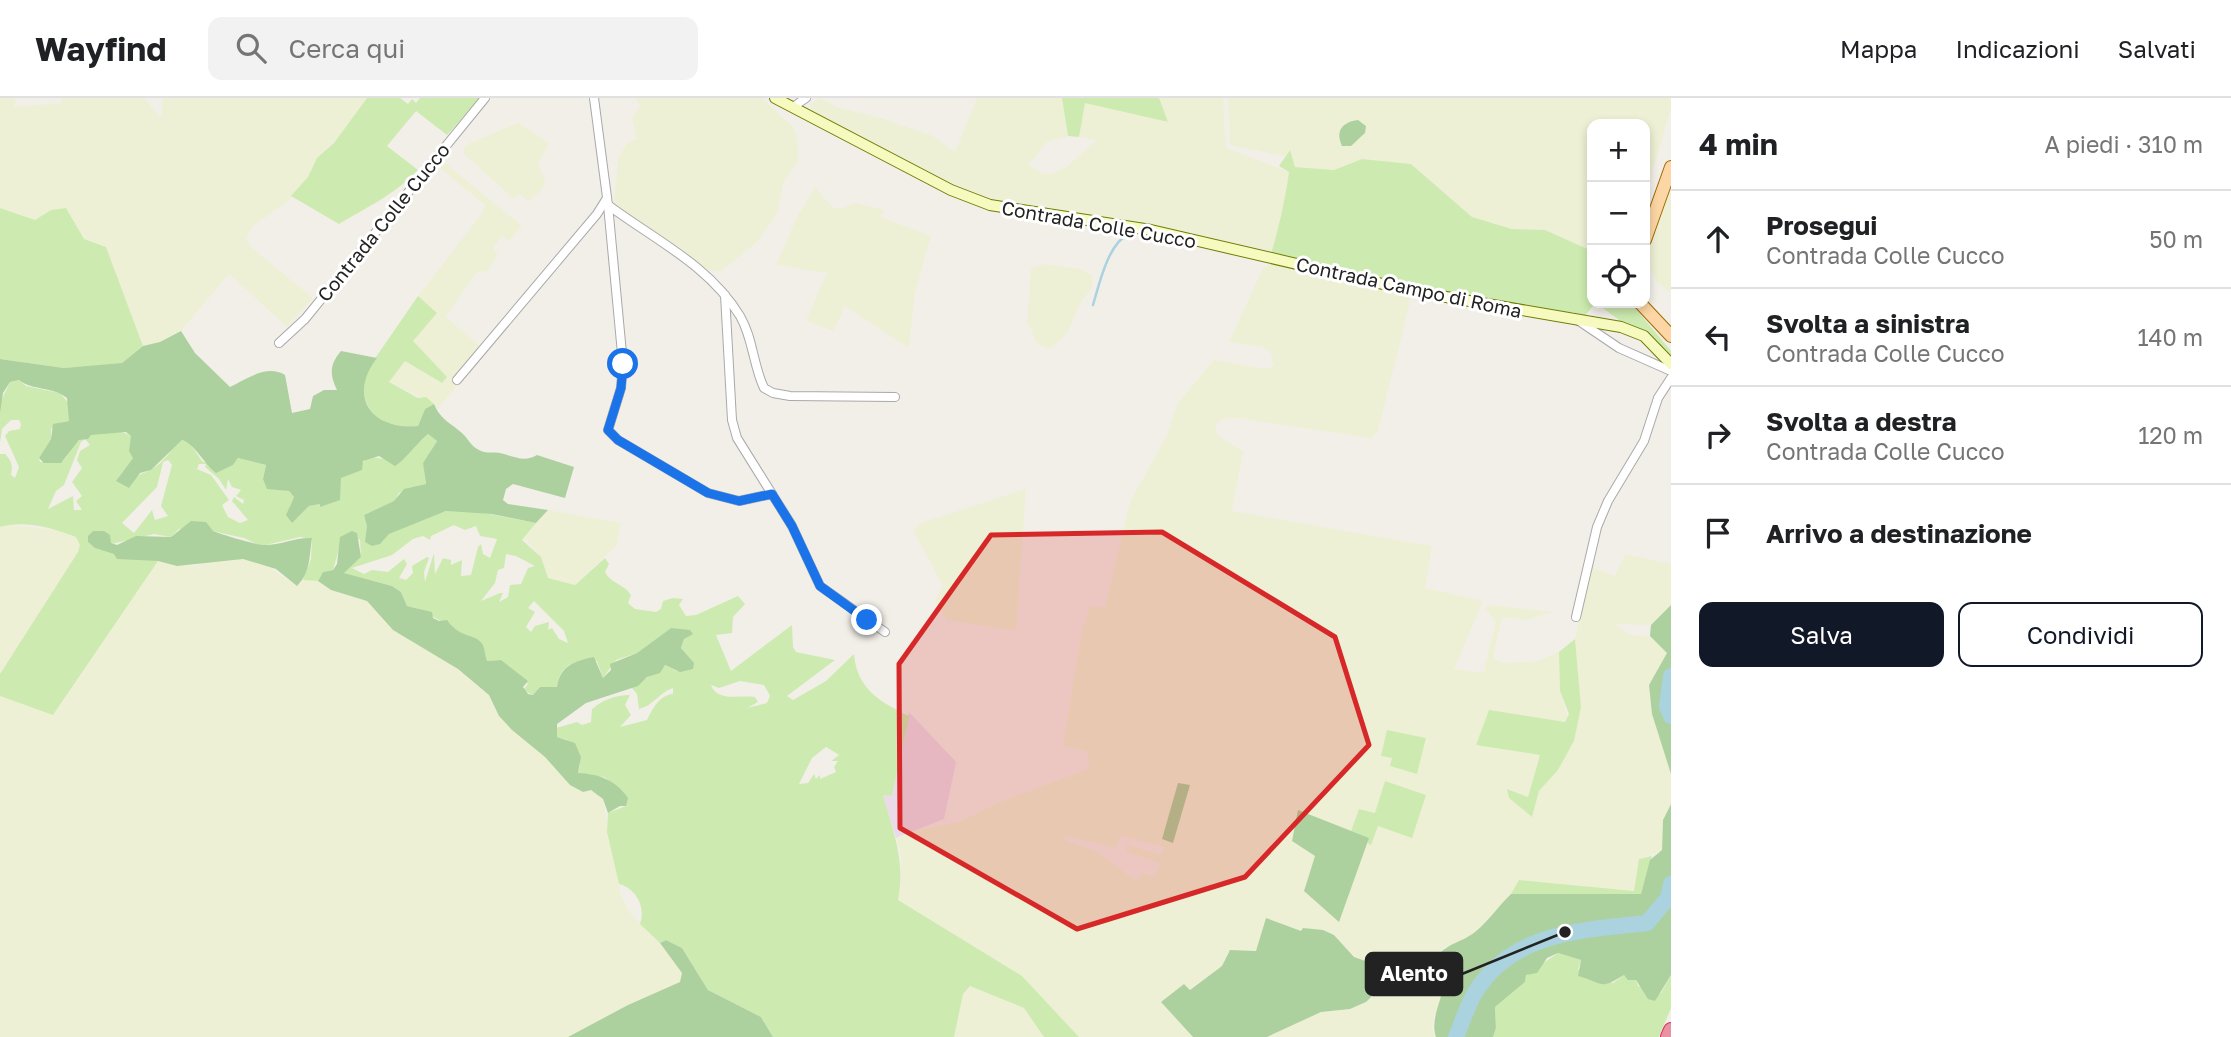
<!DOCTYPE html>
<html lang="it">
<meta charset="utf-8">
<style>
:root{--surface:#fff;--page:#f2f2f2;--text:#202124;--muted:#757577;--line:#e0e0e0;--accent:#111827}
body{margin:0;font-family:"Golos Text",sans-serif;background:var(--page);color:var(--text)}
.controls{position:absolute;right:21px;top:21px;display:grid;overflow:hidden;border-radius:14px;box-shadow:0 4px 10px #0003}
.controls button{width:63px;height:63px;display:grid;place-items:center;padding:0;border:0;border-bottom:2px solid var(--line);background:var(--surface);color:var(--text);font:35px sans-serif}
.stop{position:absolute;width:21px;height:21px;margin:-16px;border:5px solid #1a73e8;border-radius:50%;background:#fff}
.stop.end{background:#1a73e8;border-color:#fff;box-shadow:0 2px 7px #0008}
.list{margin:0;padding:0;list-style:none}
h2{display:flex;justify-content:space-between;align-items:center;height:91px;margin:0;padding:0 28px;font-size:30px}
h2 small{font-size:23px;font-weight:400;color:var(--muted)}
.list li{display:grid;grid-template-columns:46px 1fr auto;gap:21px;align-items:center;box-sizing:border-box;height:98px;padding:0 28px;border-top:2px solid var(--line)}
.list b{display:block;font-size:26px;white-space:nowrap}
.list p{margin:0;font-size:23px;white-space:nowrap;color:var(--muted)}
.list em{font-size:23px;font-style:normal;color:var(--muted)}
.actions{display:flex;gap:14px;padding:21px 28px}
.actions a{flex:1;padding:16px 0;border:2px solid var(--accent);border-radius:14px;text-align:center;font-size:24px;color:var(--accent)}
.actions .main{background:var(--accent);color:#fff}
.icon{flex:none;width:38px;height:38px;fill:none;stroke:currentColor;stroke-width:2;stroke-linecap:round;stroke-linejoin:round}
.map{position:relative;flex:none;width:1671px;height:939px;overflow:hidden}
header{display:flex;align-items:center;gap:42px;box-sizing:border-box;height:98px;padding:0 35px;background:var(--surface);border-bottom:2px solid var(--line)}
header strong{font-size:33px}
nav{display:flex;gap:38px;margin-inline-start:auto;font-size:24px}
.search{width:490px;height:63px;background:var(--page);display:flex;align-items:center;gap:18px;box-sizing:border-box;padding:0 24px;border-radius:14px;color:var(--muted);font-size:26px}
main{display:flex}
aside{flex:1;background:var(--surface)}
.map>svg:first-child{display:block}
</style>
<header>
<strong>Wayfind</strong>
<div class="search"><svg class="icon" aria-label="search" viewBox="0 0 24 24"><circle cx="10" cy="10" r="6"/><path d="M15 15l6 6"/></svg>Cerca qui</div>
<nav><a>Mappa</a><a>Indicazioni</a><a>Salvati</a></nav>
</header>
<main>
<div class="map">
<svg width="1671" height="939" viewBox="0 0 1671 939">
<rect width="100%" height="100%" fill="#f2efe9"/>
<path fill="#ebdbe8" d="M909,614L956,664L944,721L896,740L882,696L892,698Z"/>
<g fill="#eef0d5" fill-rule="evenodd">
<path d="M0,0H16L14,9L62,5V0H144L161,20L163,0H367L334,45L317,60L308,79L287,104L252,129L246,140L251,149L313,200L287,229L229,176L181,233L160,244L143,248L106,149L84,141L66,110L51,112L35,122L0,110Z"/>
<path d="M635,0H762L793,29L797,39L798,64L784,83L777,116L758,143L722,173L708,172L614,108L618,61L627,45L637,41L632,21L640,7Z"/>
<path d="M820,0L839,10L881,20L933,38L955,54L977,0H1062L1068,38L1047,44L1029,66L1041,75L1051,76L1065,70L1097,42L1079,39L1084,4L1167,24L1159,0H1223L1226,50L1289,74L1280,128L1271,156L1173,132L988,101L932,77L812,14L810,7Z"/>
<path d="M1228,0H1671V10L1645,98V26H1592V153L1545,132L1512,131L1472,119L1411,66L1362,61L1334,72L1295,69L1289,53L1284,58L1230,47Z"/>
<path d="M518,25L549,45L538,67L546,83L543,90L529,104L520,96L514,101L464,56V50L470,45Z"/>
<path d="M443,63L522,128L509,143L502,138L493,150L498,158L487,173L478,174L474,178L446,219L486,253L437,312L434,306L389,284L405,263L441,285V276L412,243L437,215L418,198L483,114L485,107L440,70Z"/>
<path d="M1671,85V193H1669L1657,185L1648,164V152Z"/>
<path d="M815,89L833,110H843L855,105L884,112L881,119L931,138L915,195L909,250L845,208L834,233L806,223L827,175L776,167L797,119Z"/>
<path d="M1272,164L1411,195L1409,208L1378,333L1371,340L1237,320L1223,321L1216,326V334L1224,342L1243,353L1232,413L1432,448L1425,490L1483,503L1454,571L1483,575L1496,524L1485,510L1489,507L1553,514L1526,522L1502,519L1493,560L1502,565L1537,563L1559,554L1560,593L1568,620L1559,625L1489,612L1477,647L1540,657L1528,699L1508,691L1514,704L1531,718L1539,693L1558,672L1574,643L1581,609L1575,541L1590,468L1615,478L1625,456L1671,466V507L1651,527L1614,526L1631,537L1650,538L1667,555L1649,587L1652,616L1671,676V706L1663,722L1662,753L1639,761L1634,793L1519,782L1511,796L1478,832L1463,843L1444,849L1442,905L1434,918L1432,930L1436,939H1267L1321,914L1350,911L1366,904L1384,890L1388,871L1354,859L1334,837L1323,832L1301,833L1266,820L1256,854L1230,852L1222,868L1189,892L1184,886L1161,904L1193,939H1079L1022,878L898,802L901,787V757L896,740L917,732L959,724L995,706L1090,670L1086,653L1063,648L1082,531L1091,508L1105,509L1130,404L1166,339L1178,305L1214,262L1260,270H1269L1274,267L1271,255L1263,249L1229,244L1262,172ZM1359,711L1375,715L1412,739L1378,728L1371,746L1367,745L1304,793L1315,758L1298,713L1351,733ZM1065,738L1116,750L1120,738L1164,749L1161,757L1127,746L1125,754L1160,765L1155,779L1142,775L1137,783L1095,753L1064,742Z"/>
<path d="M1043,166L1080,171L1093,178L1091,192L1082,202L1067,235L1051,250H1044L1035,244L1032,231L1027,227L1031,170Z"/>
<path d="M1026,391L1016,533L947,522L935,503L943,488L913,432L921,425Z"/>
<path d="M548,412L621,425L616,448L574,487L548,480L541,459L526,442L522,443Z"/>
<path d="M11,427L56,432L76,439L80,447L78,454L0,576V429Z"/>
<path d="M221,461H243L266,467L297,488L303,482L320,483L331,492L367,503L393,532L443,560L489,597L499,618L545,659L570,687L591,692L603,701L621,798L630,815L660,845L682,875L681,884L628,907L568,939H0V598L54,616L158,463L192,468Z"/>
<path d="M970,888L1024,910L1044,939H954L963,896Z"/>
</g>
<g fill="#cdebb0" fill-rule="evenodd">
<path d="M367,0H400L408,6L412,1L416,5L420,0H480L447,37L416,13L387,48L418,72C394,97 369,108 339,126L291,98L308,79L317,60L334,45Z"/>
<path d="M1062,0H1159L1168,24L1085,5L1079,39L1068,38Z"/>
<path d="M1290,52L1295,69L1334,72L1362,61L1411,66L1472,119L1512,131L1545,132L1592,153V205H1631L1671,253V260L1600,208H1593L1584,219L1572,218L1574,214L1563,215L1424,192L1271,156C1279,128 1285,103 1289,74L1279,68Z"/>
<path d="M0,110L35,122L51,112L66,110L84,141L106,149L143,248L122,265L112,267L64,270L0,261Z"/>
<path d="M418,198L437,215L413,243L447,279L442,285L405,263L389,284L418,300L426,299L434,306L425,311L418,328C382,331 357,313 365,275Z"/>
<path d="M19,282L26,288L60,295L70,307L69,323L59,325L51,331V341L39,360L40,364L63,363C69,356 74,346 81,341C93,334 120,330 131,338L133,360L119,379L132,384C138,375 143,376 152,371C165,364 171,350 182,342L189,344L202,363L221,372L233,367L238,360L266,367L263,381L275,391L289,393L294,399L289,410L297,420L309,408L339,402L341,380L370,359L385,361L406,356L428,336L437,343C427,357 422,368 426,386L399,395L395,403L364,417L368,428L366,444L446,413L480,414L536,425L522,442L541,459L548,480L575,487L605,460L609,466L605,474C610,485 624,486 631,497L628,505L635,511L656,514L661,511L663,503L673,500L683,501L679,507L686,518L696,517L738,498L745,506L733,519L732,535L716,537L731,573L792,527L793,549L796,554L835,562L787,598L793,602L826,583L854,556C857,591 880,604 909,618L892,698L883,697C893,733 906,764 898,802L1022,878L1079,939H1044L1024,910L970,888L963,896L954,939H773L761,919L708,892L682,850L666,842L660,845L640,826C646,808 636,791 619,786L607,734L608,715L626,708L623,693L604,679L578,676L580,667L567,642L557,639L556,630L577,624L582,627L591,624L592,611C603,602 615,597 630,597L625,607L631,617L620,629L647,622C652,612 659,597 673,596V590C661,593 653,608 639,611L637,596L632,590L665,567L677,573L693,565L681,550L684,541L671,530L637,555L616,562L603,580L597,563C576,562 560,565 557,589H540L533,597L523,592L528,586L501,562L487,563C478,538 479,542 453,533L451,527C434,522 424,510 407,508L401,494L392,488L343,475L361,459L360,441L339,451L333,472L323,474L318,483L303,482L311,461L312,441L300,439L261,448L244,440L212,433L179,431L171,439L154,436L95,450L158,463L53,617L0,598V576L78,454L80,447L76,439C52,430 25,422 0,429V356H5C12,363 13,368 11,377L15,380L19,369L5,338L9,333L20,331L21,326L19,322H11L2,331L0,345V305L10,284ZM85,341L90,347L80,353L77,362L82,370L72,384L82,398L76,403L82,412H74L73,398L48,411L56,393L64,387L81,344ZM168,362L172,367L161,408L168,418L155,422L152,412L134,435L122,425L157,389L163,364ZM199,366H206L205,369L219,381L226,392L228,381L232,389L241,392L236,398L244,402L243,406L234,399L232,403L248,422L240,425L228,419L222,407L229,402L211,377L197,371ZM454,427L465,432L476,428L480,438L497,441L490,460L483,456L481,446L478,449L471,477L461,478L462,462L451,467V462L443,460L435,476L434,455L425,484L424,474L429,460L427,459L412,468L413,475L406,482L399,480L407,466L404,461L388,474L372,472L364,476L352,470L392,457L413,441L423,438L430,442L431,438ZM506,456L516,458L535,468L528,470L521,486L510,487L508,499L499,504L503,495H500L481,503L495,485L498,472L504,470ZM534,503L564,533L568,545L559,541L552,530L548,532L549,524L535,528L531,534L526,529L535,514L528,510ZM740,583L764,587L770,598L767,605L747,610L758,604L755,599C739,597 717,604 711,587L719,590ZM826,649L839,657L831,663H838L834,669L836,674L820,681V677L816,681L814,676L808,685L799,686L812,660Z"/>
<path d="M1575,541L1581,609L1574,643L1558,672L1539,693L1532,719L1509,700L1507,691L1528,699L1540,657L1476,647L1489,612L1565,624L1569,616L1560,593L1559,554Z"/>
<path d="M1387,632L1426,640L1417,676L1390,668L1392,660L1381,658Z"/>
<path d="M1385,683L1426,697L1412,740L1378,728L1371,747L1367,745L1368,740L1351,733L1359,711L1375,715Z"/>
<path d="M1652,758L1641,796H1511L1519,782L1634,793L1639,761Z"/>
<path d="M1558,855L1581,862L1578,871L1588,880L1613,885L1624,877L1636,882L1638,888L1661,895L1671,877V910L1659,939H1493L1496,930L1495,909L1525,884L1526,877Z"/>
</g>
<g fill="#add19e">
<path d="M1358,22L1366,28L1365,35L1351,48H1342C1335,33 1342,24 1358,22Z"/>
<path d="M181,233L195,255L230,289C246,281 267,266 285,277L292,315L310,311L313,298L324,292H337C329,276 330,266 341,253L377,260C347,299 372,332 418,328L425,311L434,306C441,323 452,325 464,337C471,345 472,350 484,354C489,355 494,354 500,355C513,358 524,365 537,357L574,369L565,400L513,386L506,391L503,402L508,406L548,412L536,425L492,416L446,413L389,436L380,446L372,448L365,444L367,428L364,417L394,403L404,391L426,386L423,365L437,343L428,336C418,344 403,364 395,368L379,358L363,363L362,372L341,380L340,402L320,409V406L309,408L292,425L286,417L294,399L289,393L267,391L263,381L266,367L238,360L233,367L216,375C205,367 194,345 182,342L151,372L140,375L129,390L116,383L133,360L129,353L131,338L126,334L91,337L88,341L79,342L61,365H44L39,360L51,341L53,326L69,323L67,300C52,288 33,293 19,282L10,284L3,295L0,315V261L64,270L122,265L143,248L160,244Z"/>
<path d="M191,423L206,424L213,433C219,436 258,447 262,447C279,448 295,439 312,440C309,458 311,474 297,488L276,471L243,461L177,468L158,463L117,461L114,456L95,450L88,444V438L93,433H104L110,437L111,445L117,447L136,438L171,439Z"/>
<path d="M352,433L357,435L361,459L344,475L392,488L401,494L407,508L432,514L433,520L439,523L447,522C461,542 475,534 483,547C485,552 485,558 487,563L501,562L528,583L523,589L528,596L533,597L540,589H557C560,568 574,563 594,559L603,580L611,572L610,566L637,555L671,530L690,532L693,536L684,541L681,550L694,565L693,571L680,574L665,567L660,575L647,579L638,588L586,605L557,626V639L575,645L581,659L578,675C599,676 616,682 628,700L626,708H620L608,715L603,701L591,692L583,694L570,687L545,659L512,632L499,618L489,597L458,571L393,532L367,503L331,492L318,483L323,474L333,472L337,466L340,439Z"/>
<path d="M1671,507V676L1652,616L1649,587L1667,555L1650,538L1651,527Z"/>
<path d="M1178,685L1190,687L1173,745L1162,741Z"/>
<path d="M1671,706V877L1655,903L1648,901L1636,882H1628L1624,877C1598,893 1605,885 1578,878L1581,862L1558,855L1547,860L1537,875L1526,877L1525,884L1495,909L1496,930L1493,939H1436C1427,913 1457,886 1438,858C1447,845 1463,844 1475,834C1489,823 1498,808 1511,796H1641L1650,762L1662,752L1663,722Z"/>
<path d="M1298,712L1369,740L1339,824L1304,793L1315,758L1292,743Z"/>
<path d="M1266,820L1301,833L1303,830L1323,832L1334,837L1354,859L1388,871L1391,880L1366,904L1350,911L1321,914L1267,939H1193L1161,904L1184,886L1190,892L1222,868L1230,852L1256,853Z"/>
<path d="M666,842L682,850L708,892L761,919L773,939H568L628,907L680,884L682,875L660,845Z"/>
</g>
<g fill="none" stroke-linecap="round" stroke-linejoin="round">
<path stroke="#aad3df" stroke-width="2.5" d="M1093,207C1099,187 1108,145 1129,136"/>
<g stroke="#aad3df" stroke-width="16">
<path d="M1671,578L1667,608L1671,618"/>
<path d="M1456,939C1463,923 1468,904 1478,890C1516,833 1586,832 1647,825L1668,800L1671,786"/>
</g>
<g stroke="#a9a9a9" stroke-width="10">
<g id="street">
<path d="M594,0L608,107L623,266L621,290L608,332L618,342L708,395L739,403L772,396"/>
<path d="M793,9L806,0"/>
<path d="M608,107C655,142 709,167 740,218C753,240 753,267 764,290L773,295L790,298L895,299"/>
<path d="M725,197L732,322L737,340L792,428L820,488L885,534"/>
<path d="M1579,223L1619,250L1671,273"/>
<path d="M279,245L305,221L485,0"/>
<path d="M457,282L597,116L607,100"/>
<path d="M1576,519L1597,429L1608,403L1644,343L1658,300L1671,280"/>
</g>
</g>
<g stroke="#707d05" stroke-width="12">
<path id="secondary" d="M775,0L951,92L990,107L1151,132L1417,194L1621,229L1644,238L1671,266"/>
</g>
<g stroke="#a06b00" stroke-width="14">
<g id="primary">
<path d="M1645,142L1671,69"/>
<path d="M1640,205L1671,238"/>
</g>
</g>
<g stroke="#dc2a67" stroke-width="16">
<path id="highway" d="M1668,939L1671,932"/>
</g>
<use href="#street" stroke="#fff" stroke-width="8"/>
<use href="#secondary" stroke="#f7fabf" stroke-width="10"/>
<use href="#primary" stroke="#fcd6a4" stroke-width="12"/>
<use href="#highway" stroke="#e892a2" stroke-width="14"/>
</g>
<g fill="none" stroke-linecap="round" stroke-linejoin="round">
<path stroke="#1a73e8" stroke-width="9" d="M623,266L621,290L608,332L618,342L708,395L739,403L772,396L792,428L820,488L867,522"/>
</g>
<path fill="#d62828" fill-opacity="0.2" stroke="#d62828" stroke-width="5" stroke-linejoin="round" d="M1162,434L1335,539L1369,647L1245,779L1077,831L900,730L899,566L991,437Z"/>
<g text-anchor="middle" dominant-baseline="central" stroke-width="6" stroke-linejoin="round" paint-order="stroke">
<g font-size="19" fill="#222" stroke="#fff">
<text transform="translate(383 124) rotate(-51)">Contrada Colle Cucco</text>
<text transform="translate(1099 126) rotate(10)">Contrada Colle Cucco</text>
<text transform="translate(1409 189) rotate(12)">Contrada Campo di Roma</text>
</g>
</g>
<path fill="none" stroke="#222" stroke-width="2.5" d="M1565 834L1462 876"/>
<circle fill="#222" stroke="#fff" stroke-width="2.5" cx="1565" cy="834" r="7"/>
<rect fill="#222" stroke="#222" stroke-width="2.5" x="1366" y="855" width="96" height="42" rx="7"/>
<g font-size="21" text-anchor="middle" font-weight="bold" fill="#fff">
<text x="1414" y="883">Alento</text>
</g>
</svg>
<div class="controls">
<button>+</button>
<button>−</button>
<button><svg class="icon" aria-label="locate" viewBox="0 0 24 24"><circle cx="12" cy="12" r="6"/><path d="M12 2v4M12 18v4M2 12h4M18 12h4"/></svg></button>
</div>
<div class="stop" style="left:623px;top:266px"></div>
<div class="stop end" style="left:867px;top:522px"></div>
</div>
<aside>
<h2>4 min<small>A piedi · 310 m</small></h2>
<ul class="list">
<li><svg class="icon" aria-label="ahead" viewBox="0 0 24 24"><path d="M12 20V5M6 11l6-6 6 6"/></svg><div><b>Prosegui</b><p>Contrada Colle Cucco</p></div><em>50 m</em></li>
<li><svg class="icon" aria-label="left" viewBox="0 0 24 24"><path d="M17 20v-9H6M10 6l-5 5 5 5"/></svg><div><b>Svolta a sinistra</b><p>Contrada Colle Cucco</p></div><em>140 m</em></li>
<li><svg class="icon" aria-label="right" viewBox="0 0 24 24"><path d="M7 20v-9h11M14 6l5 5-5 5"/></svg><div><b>Svolta a destra</b><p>Contrada Colle Cucco</p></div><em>120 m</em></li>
<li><svg class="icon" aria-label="arrive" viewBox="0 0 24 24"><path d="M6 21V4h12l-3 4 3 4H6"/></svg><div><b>Arrivo a destinazione</b></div></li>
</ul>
<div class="actions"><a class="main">Salva</a><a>Condividi</a></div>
</aside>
</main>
